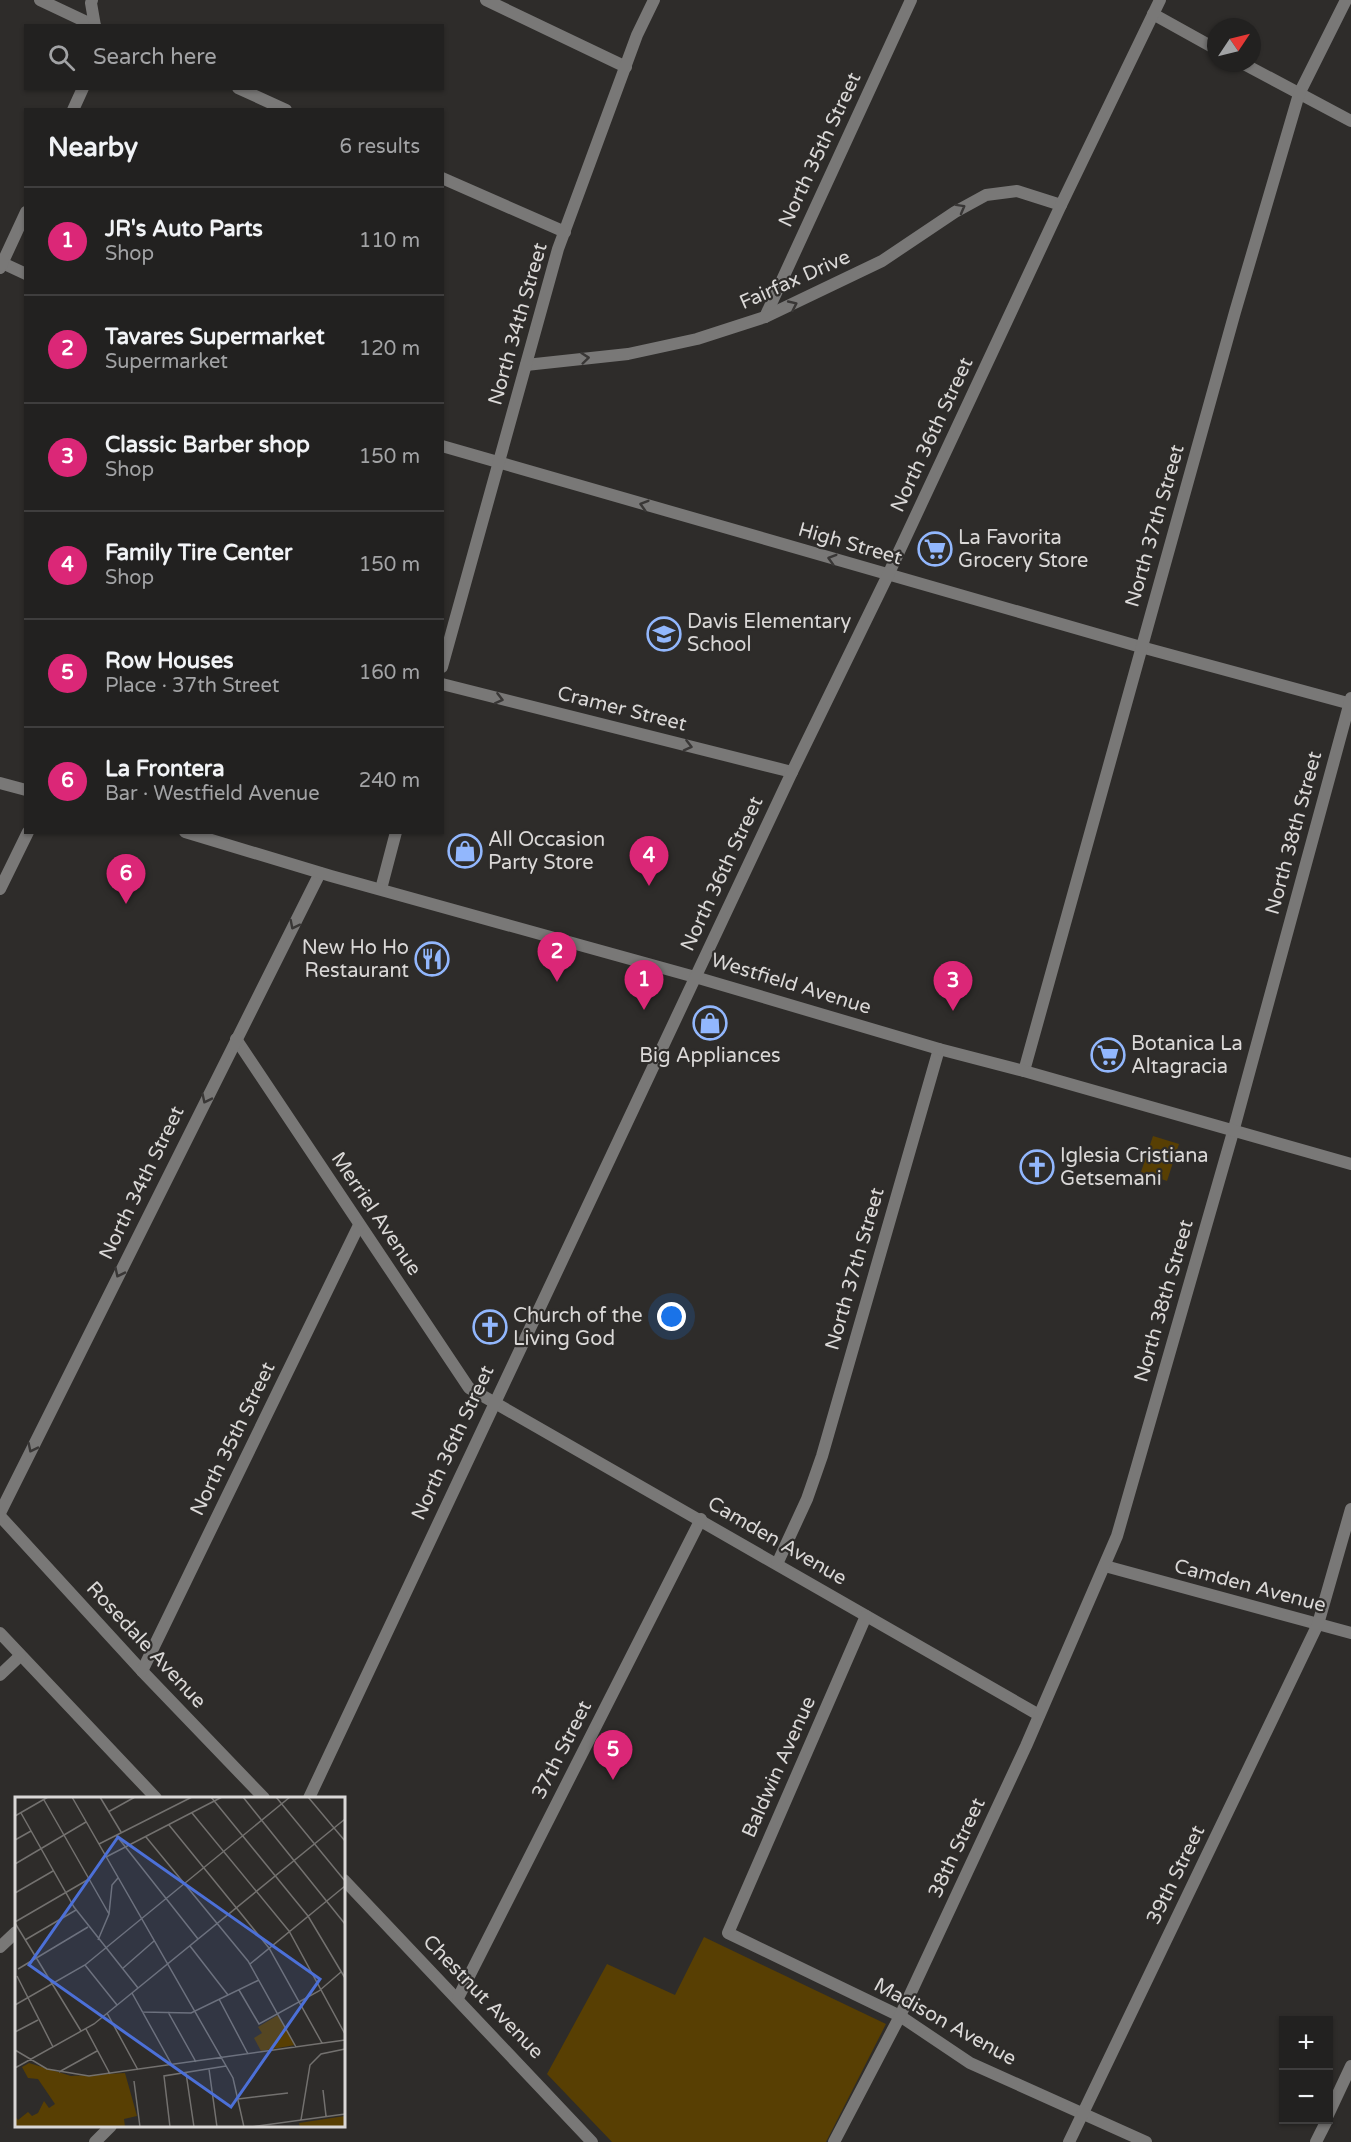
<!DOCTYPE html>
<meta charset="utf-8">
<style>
:root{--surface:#222120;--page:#2a2929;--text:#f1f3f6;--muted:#a2a3a5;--line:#3f3e3e;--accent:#db2777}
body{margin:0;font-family:"Varela Round",sans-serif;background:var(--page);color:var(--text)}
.controls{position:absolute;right:18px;bottom:18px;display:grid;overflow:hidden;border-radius:0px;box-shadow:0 2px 4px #0004}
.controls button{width:54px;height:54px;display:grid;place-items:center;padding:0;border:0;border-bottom:2px solid var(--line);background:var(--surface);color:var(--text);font:30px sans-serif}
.compass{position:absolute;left:1207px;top:18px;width:54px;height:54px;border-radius:50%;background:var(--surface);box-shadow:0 2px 4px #0004;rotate:55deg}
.you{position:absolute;left:672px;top:1317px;width:21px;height:21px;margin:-15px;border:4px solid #fff;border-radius:50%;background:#1a73e8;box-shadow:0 0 0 9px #1a73e833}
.badge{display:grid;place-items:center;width:39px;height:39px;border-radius:50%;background:var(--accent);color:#fff;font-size:20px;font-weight:700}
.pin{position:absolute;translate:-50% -50px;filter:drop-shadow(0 2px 3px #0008)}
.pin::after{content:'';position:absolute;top:32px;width:21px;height:18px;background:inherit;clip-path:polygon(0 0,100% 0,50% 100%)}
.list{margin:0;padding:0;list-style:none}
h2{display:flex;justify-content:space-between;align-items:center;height:78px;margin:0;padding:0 24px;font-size:26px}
h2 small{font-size:20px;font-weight:400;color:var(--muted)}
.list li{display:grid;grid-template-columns:39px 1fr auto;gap:18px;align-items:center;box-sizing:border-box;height:108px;padding:0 24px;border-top:2px solid var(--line)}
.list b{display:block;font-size:22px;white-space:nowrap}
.list p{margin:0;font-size:20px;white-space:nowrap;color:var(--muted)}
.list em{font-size:20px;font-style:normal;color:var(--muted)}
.icon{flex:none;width:33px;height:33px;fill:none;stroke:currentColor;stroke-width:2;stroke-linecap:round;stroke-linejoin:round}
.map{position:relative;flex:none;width:1351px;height:2142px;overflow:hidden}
.search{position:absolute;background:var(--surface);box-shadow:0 2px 4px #0004;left:24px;top:24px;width:420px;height:66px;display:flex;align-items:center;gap:15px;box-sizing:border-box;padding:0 21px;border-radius:0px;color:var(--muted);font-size:22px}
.panel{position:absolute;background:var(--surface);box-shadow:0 2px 4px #0004;left:24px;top:108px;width:420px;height:726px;border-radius:0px}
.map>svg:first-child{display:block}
</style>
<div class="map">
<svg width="1351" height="2142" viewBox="0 0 1351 2142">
<rect width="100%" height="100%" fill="#2e2c2a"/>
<g fill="#583f03">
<path d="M1153,1136L1179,1144L1167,1181L1141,1172Z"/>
<path d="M704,1937L886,2024L826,2142H612L547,2074L607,1964L675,1995Z"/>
</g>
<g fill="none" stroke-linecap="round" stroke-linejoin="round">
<g stroke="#797877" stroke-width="12">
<path d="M40,0L95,26"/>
<path d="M92,0L91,3L95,26"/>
<path d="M486,0L626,67"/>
<path d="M1153,14L1216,49"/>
<path d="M1242,63L1351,121"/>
<path d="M238,88L286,110"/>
<path d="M73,110L83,88"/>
<path d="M442,178L565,232"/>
<path d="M0,262L26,274"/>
<path d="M0,268L26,212"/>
<path d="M765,317L911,0"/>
<path d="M526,365L628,354L697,339L765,317L882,261L955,212L986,195L1017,191L1061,205"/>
<path d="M442,446L1141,647L1351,704"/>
<path d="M442,667L558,249L637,35L654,0"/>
<path d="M442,684L792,772"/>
<path d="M0,889L28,832"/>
<path d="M381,889L396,832"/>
<path d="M236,1039L469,1388L1039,1715"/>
<path d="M1024,1071L1235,312L1299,94L1346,0"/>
<path d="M0,1513L320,873"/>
<path d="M0,1516L142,1671L264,1798"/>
<path d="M777,1564L807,1499L822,1456L939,1049"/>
<path d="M1105,1566L1351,1633"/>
<path d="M866,1616L728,1933L900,2016L970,2063L1146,2142"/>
<path d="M0,1633L156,1798"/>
<path d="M142,1671L359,1225"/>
<path d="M0,1675L20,1656"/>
<path d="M344,1880L592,2142"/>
<path d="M0,1947L16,1932"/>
<path d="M458,1998L701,1519"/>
<path d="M1328,2115L1351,2066"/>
<path d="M834,2142L900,2016L1026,1746L1117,1536L1233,1132L1351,698"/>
<path d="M1069,2142L1318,1624L1351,1509"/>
<path d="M1316,2142L1327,2120"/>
</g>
<g stroke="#797877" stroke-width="12">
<path d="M0,783L26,790"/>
<path d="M185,832L331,876L695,977L939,1049L1024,1071L1351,1164"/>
<path d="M309,1798L792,772L888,575L1061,205L1160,0"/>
<path d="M95,2142L111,2126"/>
</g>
</g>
<defs><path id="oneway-chevron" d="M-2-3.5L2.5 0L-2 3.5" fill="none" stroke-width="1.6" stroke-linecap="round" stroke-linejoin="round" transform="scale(1.5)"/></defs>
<g stroke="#393736">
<use href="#oneway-chevron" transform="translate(961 208) rotate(-29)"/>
<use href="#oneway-chevron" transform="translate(793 305) rotate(-25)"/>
<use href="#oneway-chevron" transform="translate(585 358) rotate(-6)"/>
<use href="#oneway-chevron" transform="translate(644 505) rotate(-164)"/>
<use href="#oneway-chevron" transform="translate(832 559) rotate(-164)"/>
<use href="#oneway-chevron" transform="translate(499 699) rotate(14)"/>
<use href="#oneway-chevron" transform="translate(688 746) rotate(14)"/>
<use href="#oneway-chevron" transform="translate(294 925) rotate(117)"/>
<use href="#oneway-chevron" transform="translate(206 1099) rotate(116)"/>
<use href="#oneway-chevron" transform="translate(119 1273) rotate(116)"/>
<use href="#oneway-chevron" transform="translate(32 1448) rotate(116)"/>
</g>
<defs>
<g id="supermarket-ring" transform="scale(1.725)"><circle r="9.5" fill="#2e2c2a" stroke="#92b7fd" stroke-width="1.5"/><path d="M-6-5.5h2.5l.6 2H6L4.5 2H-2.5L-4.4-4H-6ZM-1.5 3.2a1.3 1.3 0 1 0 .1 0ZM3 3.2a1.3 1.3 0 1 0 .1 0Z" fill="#92b7fd"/></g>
<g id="school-ring" transform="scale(1.725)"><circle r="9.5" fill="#2e2c2a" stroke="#92b7fd" stroke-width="1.5"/><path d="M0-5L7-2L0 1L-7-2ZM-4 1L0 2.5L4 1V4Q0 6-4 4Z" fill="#92b7fd"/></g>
<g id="shop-ring" transform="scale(1.725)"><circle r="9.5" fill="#2e2c2a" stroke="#92b7fd" stroke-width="1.5"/><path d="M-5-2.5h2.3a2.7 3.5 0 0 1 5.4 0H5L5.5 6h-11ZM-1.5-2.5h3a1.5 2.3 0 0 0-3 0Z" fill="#92b7fd"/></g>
<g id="restaurant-ring" transform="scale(1.725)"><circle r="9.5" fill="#2e2c2a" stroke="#92b7fd" stroke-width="1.5"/><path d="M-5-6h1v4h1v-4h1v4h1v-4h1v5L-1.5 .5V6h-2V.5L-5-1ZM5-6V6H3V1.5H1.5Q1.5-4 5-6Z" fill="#92b7fd"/></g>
<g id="church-ring" transform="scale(1.725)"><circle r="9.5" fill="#2e2c2a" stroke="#92b7fd" stroke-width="1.5"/><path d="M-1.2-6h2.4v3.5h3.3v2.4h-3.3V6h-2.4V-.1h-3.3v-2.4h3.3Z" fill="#92b7fd"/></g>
</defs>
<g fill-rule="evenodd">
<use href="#supermarket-ring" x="935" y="549"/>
<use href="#school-ring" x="664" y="634"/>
<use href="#shop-ring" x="465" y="851"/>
<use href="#restaurant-ring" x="432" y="959"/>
<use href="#shop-ring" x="710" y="1023"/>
<use href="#supermarket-ring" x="1108" y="1055"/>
<use href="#church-ring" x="1037" y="1167"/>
<use href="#church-ring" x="490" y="1327"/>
</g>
<g text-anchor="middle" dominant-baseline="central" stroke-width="4.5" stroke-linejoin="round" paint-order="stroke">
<g font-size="20" fill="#dad8d7" stroke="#2e2c2a">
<text transform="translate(820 150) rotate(-65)">North 35th Street</text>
<text transform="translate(795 280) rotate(-24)">Fairfax Drive</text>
<text transform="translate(518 324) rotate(-74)">North 34th Street</text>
<text transform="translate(932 435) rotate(-65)">North 36th Street</text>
<text transform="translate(1155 526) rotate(-74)">North 37th Street</text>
<text transform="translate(850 544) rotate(16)">High Street</text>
<text transform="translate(622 709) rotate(14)">Cramer Street</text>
<text transform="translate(1294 833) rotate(-75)">North 38th Street</text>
<text transform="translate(722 874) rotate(-65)">North 36th Street</text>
<text transform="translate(791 984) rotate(17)">Westfield Avenue</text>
<text transform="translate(142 1183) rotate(-64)">North 34th Street</text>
<text transform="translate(376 1214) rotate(56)">Merriel Avenue</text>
<text transform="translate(855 1269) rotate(-74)">North 37th Street</text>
<text transform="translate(1164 1301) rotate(-74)">North 38th Street</text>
<text transform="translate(233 1439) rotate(-64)">North 35th Street</text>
<text transform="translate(453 1443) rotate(-65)">North 36th Street</text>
<text transform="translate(777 1541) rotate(30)">Camden Avenue</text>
<text transform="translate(1250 1586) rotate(15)">Camden Avenue</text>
<text transform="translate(146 1645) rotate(47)">Rosedale Avenue</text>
<text transform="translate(562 1750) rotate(-63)">37th Street</text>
<text transform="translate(779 1767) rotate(-66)">Baldwin Avenue</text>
<text transform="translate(957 1848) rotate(-65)">38th Street</text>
<text transform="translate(1176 1875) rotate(-64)">39th Street</text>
<text transform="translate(483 1997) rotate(46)">Chestnut Avenue</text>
<text transform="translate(945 2022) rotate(29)">Madison Avenue</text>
</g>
<g font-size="20" fill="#dad8d7" stroke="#2e2c2a" text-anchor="start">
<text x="958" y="538">La Favorita<tspan x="958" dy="23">Grocery Store</tspan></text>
<text x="687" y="622">Davis Elementary<tspan x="687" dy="23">School</tspan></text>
<text x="488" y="840">All Occasion<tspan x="488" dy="23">Party Store</tspan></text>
<text x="409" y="948" text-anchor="end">New Ho Ho<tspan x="409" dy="23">Restaurant</tspan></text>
<text x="1131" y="1044">Botanica La<tspan x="1131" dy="23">Altagracia</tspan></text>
<text x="710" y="1056" text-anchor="middle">Big Appliances</text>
<text x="1060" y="1156">Iglesia Cristiana<tspan x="1060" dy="23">Getsemani</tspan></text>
<text x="513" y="1316">Church of the<tspan x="513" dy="23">Living God</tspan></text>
</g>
</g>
<g transform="translate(15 1797)">
<rect width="330" height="330" fill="#2e2c2a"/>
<path d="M263,218L280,248L246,254L239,241L247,236L243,230ZM14,266L56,279L110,276L122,319L109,322L110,330H0V319L3,323L13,315L17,319L23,316L29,304L34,311L40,307L23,282L13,281L7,270ZM330,319V330H285L284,326Z" fill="#583f03"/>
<path fill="none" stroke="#73716f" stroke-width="1.5" d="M57,0L218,281L229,330M85,0L106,35M196,0L293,119L330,181M228,0L330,127M261,0L330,84M293,0L330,44M29,3L94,117M93,15L120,0M6,16L59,110L123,191M177,16L274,134L330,237M0,19L33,0M154,28L254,151L307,246M101,38L183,142M131,40L233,164L281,250M0,43L16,34M84,47L177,0M91,60L207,0M0,67L71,25M0,96L38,74M0,125L74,82M0,126L66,234M10,143L61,113M83,143L94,117L97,88L103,81M175,149L213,198M235,167L330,89M70,168L102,208M3,172L73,130M107,172L139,144M2,179L38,250M224,193L244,227L304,194L326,175M117,196L157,268M204,202L233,257M0,208L70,168L275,0M127,215L176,216L244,183M153,215L181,265M92,216L123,273M71,232L95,277M0,235L23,223M0,253L32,272L74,279L330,243M0,271L79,227L330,22M194,272L202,330M44,275L82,254M171,276L179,330M119,284L125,330M308,293L311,319M223,302L273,296M286,323L295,268L306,257L330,252M155,330L149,279L211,269M236,330L330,317"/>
<path fill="#4c70d8" fill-opacity="0.15" stroke="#4c70d8" stroke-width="3" d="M103,40L305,182L216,310L14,168Z"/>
<rect width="330" height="330" fill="none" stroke="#dad8d7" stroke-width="3"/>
</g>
</svg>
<div class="controls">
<button>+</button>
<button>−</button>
</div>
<svg class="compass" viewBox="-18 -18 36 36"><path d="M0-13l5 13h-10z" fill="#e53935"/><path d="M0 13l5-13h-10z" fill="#a2a3a5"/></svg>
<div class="you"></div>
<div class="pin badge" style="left:644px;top:1010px">1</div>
<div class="pin badge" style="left:557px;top:982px">2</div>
<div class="pin badge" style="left:953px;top:1011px">3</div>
<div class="pin badge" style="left:649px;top:886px">4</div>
<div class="pin badge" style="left:613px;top:1780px">5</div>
<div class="pin badge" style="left:126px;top:904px">6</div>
<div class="search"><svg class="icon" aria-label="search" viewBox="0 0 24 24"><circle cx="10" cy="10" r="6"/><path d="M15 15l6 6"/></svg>Search here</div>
<section class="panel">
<h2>Nearby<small>6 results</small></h2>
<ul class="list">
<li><span class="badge">1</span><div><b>JR's Auto Parts</b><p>Shop</p></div><em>110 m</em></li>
<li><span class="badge">2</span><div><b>Tavares Supermarket</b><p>Supermarket</p></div><em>120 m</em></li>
<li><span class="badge">3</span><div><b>Classic Barber shop</b><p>Shop</p></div><em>150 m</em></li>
<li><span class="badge">4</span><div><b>Family Tire Center</b><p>Shop</p></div><em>150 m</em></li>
<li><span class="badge">5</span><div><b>Row Houses</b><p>Place · 37th Street</p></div><em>160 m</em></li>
<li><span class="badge">6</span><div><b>La Frontera</b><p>Bar · Westfield Avenue</p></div><em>240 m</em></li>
</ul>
</section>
</div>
